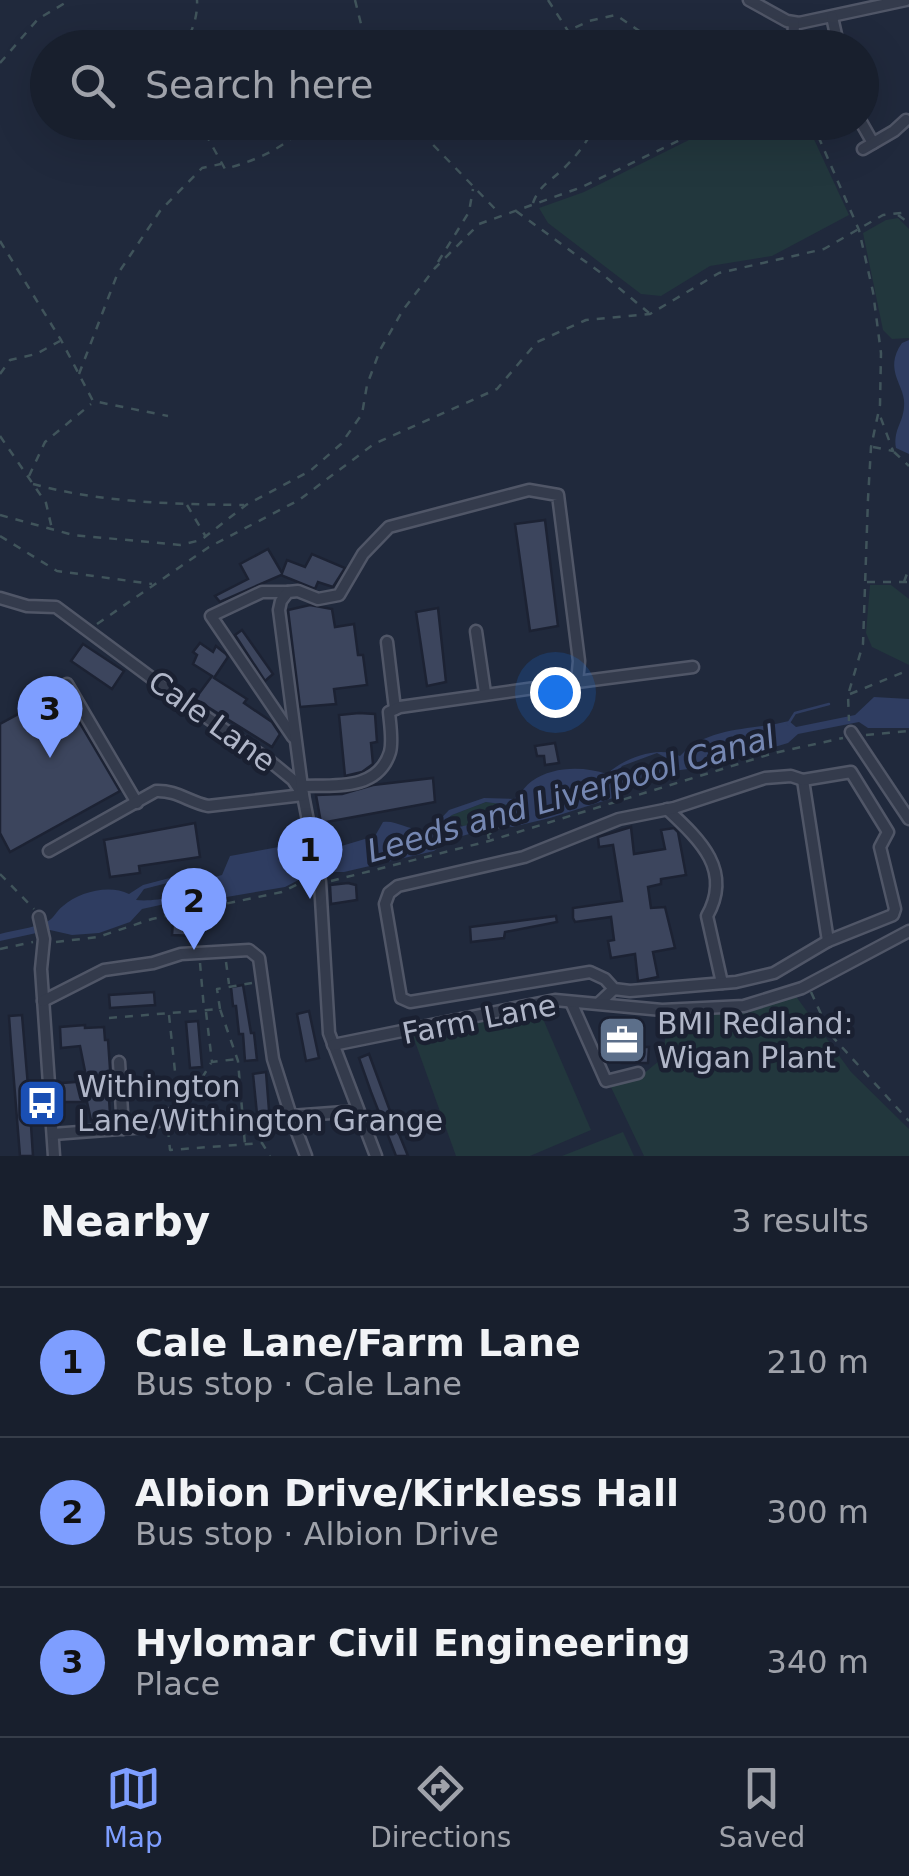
<!DOCTYPE html>
<meta charset="utf-8">
<style>
:root{--surface:#181f2d;--page:#252c39;--text:#f1f3f6;--muted:#9fa2aa;--line:#363d49;--accent:#7e9eff}
body{margin:0;font-family:"DejaVu Sans",sans-serif;background:var(--page);color:var(--text)}
.you{position:absolute;left:555px;top:692px;width:35px;height:35px;margin:-25px;border:8px solid #fff;border-radius:50%;background:#1a73e8;box-shadow:0 0 0 15px #1a73e833}
.badge{display:grid;place-items:center;width:65px;height:65px;border-radius:50%;background:var(--accent);color:#111;font-size:32px;font-weight:700}
.pin{position:absolute;translate:-50% -82px;filter:drop-shadow(0 2px 5px #0008)}
.pin::after{content:'';position:absolute;top:52px;width:35px;height:30px;background:inherit;clip-path:polygon(0 0,100% 0,50% 100%)}
.list{margin:0;padding:0;list-style:none}
h2{display:flex;justify-content:space-between;align-items:center;height:130px;margin:0;padding:0 40px;font-size:42px}
h2 small{font-size:32px;font-weight:400;color:var(--muted)}
.list li{display:grid;grid-template-columns:65px 1fr auto;gap:30px;align-items:center;box-sizing:border-box;height:150px;padding:0 40px;border-top:2px solid var(--line)}
.list b{display:block;font-size:38px;white-space:nowrap}
.list p{margin:0;font-size:32px;white-space:nowrap;color:var(--muted)}
.list em{font-size:32px;font-style:normal;color:var(--muted)}
.icon{flex:none;width:55px;height:55px;fill:none;stroke:currentColor;stroke-width:2;stroke-linecap:round;stroke-linejoin:round}
.map{position:relative;flex:none;width:909px;height:1156px;overflow:hidden}
.search{position:absolute;background:var(--surface);box-shadow:0 10px 40px #0002;left:30px;right:30px;top:30px;height:110px;display:flex;align-items:center;gap:25px;box-sizing:border-box;padding:0 35px;border-radius:55px;color:var(--muted);font-size:38px}
.sheet{height:580px;background:var(--surface)}
nav{display:flex;justify-content:space-around;align-items:center;box-sizing:border-box;height:140px;border-top:2px solid var(--line);background:var(--surface);font-size:28px;color:var(--muted)}
nav a{display:grid;justify-items:center;gap:5px}
nav .on{color:var(--accent)}
.map>svg:first-child{display:block}
</style>
<div class="map">
<svg width="909" height="1156" viewBox="0 0 909 1156">
<rect width="100%" height="100%" fill="#20293c"/>
<g fill="#22373d">
<path d="M806,122L849,215L772,256L710,266L661,296L641,294L548,223L539,208L584,192L703,133L727,127Z"/>
<path d="M898,218L909,229V338L892,339L883,330L863,233L886,220Z"/>
<path d="M870,585H891L909,599V665L872,647L866,633Z"/>
<path d="M486,802L509,804L498,818L489,813L486,814L487,821L464,827L458,822L457,829L442,831V823L452,815Z"/>
<path d="M795,995L851,1072L909,1129V1156H644L609,1083L642,1075L665,1056V1013Z"/>
<path d="M537,1005L591,1130L530,1156H456L413,1036Z"/>
<path d="M623,1132L634,1156H562Z"/>
</g>
<g fill="#2f3d61" fill-rule="evenodd">
<path d="M909,340V454L896,448C893,430 903,423 904,407C907,386 882,371 902,343Z"/>
<path d="M874,697L909,699V728H868L859,722L798,734L788,743L710,766L666,772L625,786L613,798L550,818L512,827L501,825L448,840L434,851L344,872H314L285,887L203,901L197,897L142,909L130,922L99,933L72,935L50,930L0,941V934C15,930 33,928 46,922C54,919 56,911 63,906C79,892 109,884 129,894L143,885L185,874L200,881L222,875L230,856L284,846L304,862L325,858L328,850L375,836L383,822C399,820 406,832 431,829L449,810L484,798L514,799C520,794 526,785 532,781C553,766 584,766 607,774C624,758 658,745 680,756C710,725 751,731 789,721L796,727L855,715ZM657,753L672,761L621,780L614,777L622,766ZM486,802L508,805L498,818L442,831V823L452,815ZM183,879L197,884C184,897 153,902 136,900L144,889Z"/>
</g>
<g fill="none" stroke-linecap="round" stroke-linejoin="round">
<path stroke="#2f3d61" stroke-width="2.5" d="M788,724L795,713L829,704"/>
</g>
<g fill="#3c455d" stroke="#1c2233" stroke-width="2.5">
<path d="M545,520L558,626L530,631L515,524Z"/>
<path d="M268,549L282,573L287,560L305,567L312,554L345,568L333,587L318,582L315,589L281,575L220,602L215,596L248,579L240,564Z"/>
<path d="M310,605L332,609L335,627L354,624L358,655H363L367,685L334,689L336,704L300,707L288,610Z"/>
<path d="M438,608L446,682L427,686L416,612Z"/>
<path d="M242,630L273,674L265,681L235,635Z"/>
<path d="M200,643L213,652L216,646L226,654L228,657L214,678L247,699L244,703L272,722L280,734L272,747L195,699L212,676L193,664L197,655L193,652Z"/>
<path d="M83,644L124,671L112,689L71,661Z"/>
<path d="M61,691L120,791L10,852L0,833V724Z"/>
<path d="M359,713L375,714L377,742L371,743L373,764L362,772L345,776L339,715Z"/>
<path d="M555,743L559,763L545,765L544,756H537L535,746Z"/>
<path d="M433,778L435,802L321,823L316,795L342,794L373,785Z"/>
<path d="M195,823L200,857L139,866L140,873L110,877L104,840Z"/>
<path d="M631,827L634,854L665,849L661,830L674,828L678,832L686,875L661,879V884L648,887L651,908L665,907L675,948L653,952L658,977L638,981L635,954L611,958L608,941L614,940L611,917L575,922L573,918V908L622,901L613,845L599,847L598,837Z"/>
<path d="M348,883L356,885L357,900L331,904L330,885Z"/>
<path d="M556,916L557,922L505,932L504,938L471,942L470,927Z"/>
<path d="M173,921L196,922L195,936L172,935Z"/>
<path d="M243,985L251,1033H254L257,1060L245,1061L243,1034H239L236,1006H233L231,987Z"/>
<path d="M154,992L155,1005L110,1008L109,995Z"/>
<path d="M309,1011L319,1058L306,1061L297,1014Z"/>
<path d="M22,1015L30,1110L33,1156H20L11,1044L9,1016Z"/>
<path d="M608,1018H624L623,1034L637,1035L636,1047H649L648,1063H622L621,1048L608,1046Z"/>
<path d="M198,1021L202,1067L190,1068L186,1022Z"/>
<path d="M85,1025V1028L104,1027L105,1040H108L111,1083L108,1084L110,1114H106L107,1120H91L87,1102H59V1085L62,1083L87,1081L80,1046L61,1048L60,1027Z"/>
<path d="M369,1054L393,1119L408,1156H396L371,1092L359,1058Z"/>
<path d="M266,1072L270,1123L258,1124L253,1074Z"/>
</g>
<g fill="none" stroke-linecap="round" stroke-linejoin="round">
<g stroke="#505667" stroke-width="15">
<g id="minor">
<path d="M749,0L787,21L799,23L906,0"/>
<path d="M832,17L839,48"/>
<path d="M793,48L794,23"/>
<path d="M861,122L873,143"/>
<path d="M863,149L894,131L906,120"/>
<path d="M288,592H262L211,616L293,737"/>
<path d="M0,598L27,606L56,607L173,694L271,762L293,780L303,795L315,857"/>
<path d="M476,631L485,693"/>
<path d="M387,642L395,709"/>
<path d="M577,682L693,667"/>
<path d="M67,684L137,803"/>
<path d="M851,732L909,819"/>
<path d="M803,780L828,941"/>
<path d="M667,809C700,840 733,870 707,916L722,983"/>
<path d="M49,851L156,791C176,790 189,802 208,806L303,795L279,610L281,601L288,592L298,591L318,599L339,595L363,554L389,527L529,490L558,495L579,661L577,682L400,707L389,712C390,724 393,741 390,752C378,791 335,785 302,786"/>
<path d="M320,882L329,1033L376,1156"/>
<path d="M39,917L44,939L41,969L54,1156"/>
<path d="M43,1001L104,970L153,963L181,954L249,950L259,958L273,1059L291,1116L358,1111"/>
<path d="M571,1002L606,1081L638,1073"/>
<path d="M599,1003L614,989L630,991L736,982L774,973L828,941L893,915L895,909L880,847L888,832L851,772L803,780L791,776L765,778L674,808L619,819L524,857L398,886L389,893L385,904L401,998L410,1002L590,972L605,979L614,989"/>
<path d="M333,1045L555,1000L662,1010L744,1006L802,988L909,931"/>
<path d="M119,1062L123,1129"/>
<path d="M291,1116L306,1156"/>
<path d="M53,1134L146,1127L173,1113"/>
</g>
</g>
<g stroke="#40545b" stroke-width="2.5" stroke-dasharray="8 8" stroke-linecap="butt">
<path d="M355,0L367,48"/>
<path d="M548,0L579,48"/>
<path d="M190,34L233,32L265,39"/>
<path d="M181,48C192,35 198,16 197,0"/>
<path d="M532,48L589,21L616,15L664,48"/>
<path d="M0,63L38,19L70,0"/>
<path d="M194,122L209,140L225,169C257,160 286,148 308,122"/>
<path d="M411,122L500,214"/>
<path d="M812,122L859,230L873,292L881,353L880,405L871,447L868,499L863,644L848,695L849,721"/>
<path d="M533,203C539,186 549,182 561,171C575,158 589,140 597,122"/>
<path d="M516,211L601,273L649,313"/>
<path d="M898,215L909,223"/>
<path d="M0,241L61,340L93,401L168,416"/>
<path d="M438,262L469,212L473,189"/>
<path d="M0,374L10,360L36,354L60,341"/>
<path d="M79,374L117,275L160,211L202,168L221,164"/>
<path d="M0,436L46,503L52,529"/>
<path d="M873,447L893,451L879,413"/>
<path d="M894,452L909,466"/>
<path d="M29,476L45,442L91,404"/>
<path d="M33,484C103,503 172,504 244,505"/>
<path d="M187,505L206,537"/>
<path d="M0,515L73,535L180,545L201,540L246,505L310,471L341,444L362,414L367,385L380,350L403,310L435,268L479,224L582,187L703,129L727,123"/>
<path d="M0,536L57,571L152,584"/>
<path d="M867,582H909"/>
<path d="M904,582L909,568"/>
<path d="M97,624L209,547L299,500L374,444L497,389L537,342L586,320L650,314L719,273L824,249L883,215L909,212"/>
<path d="M850,694L909,670"/>
<path d="M866,735L909,731"/>
<path d="M659,784L658,780L674,772L671,761"/>
<path d="M489,839L488,835L499,827L496,817"/>
<path d="M0,874L34,909"/>
<path d="M331,881L489,841L774,753L843,738"/>
<path d="M187,912L193,904L192,888"/>
<path d="M56,942L98,937L152,919L282,892L308,879"/>
<path d="M0,949L33,942"/>
<path d="M226,962L229,984"/>
<path d="M200,963L204,1009"/>
<path d="M811,992L830,1034L909,1121"/>
<path d="M220,1009L217,989L252,983"/>
<path d="M206,1012L212,1062L237,1059"/>
<path d="M169,1015L176,1081"/>
<path d="M109,1018L220,1009L238,1061L245,1145"/>
<path d="M202,1078L211,1063"/>
<path d="M168,1129L170,1150L262,1143L270,1156"/>
</g>
<use href="#minor" stroke="#343b4c" stroke-width="10"/>
<g stroke="#505667" stroke-width="15" stroke-linecap="butt">
<path id="minor-bridge" d="M315,857L320,882"/>
</g>
<use href="#minor-bridge" stroke="#343b4c" stroke-width="10"/>
</g>
<defs>
<g id="office-square" transform="scale(2.5)"><rect x="-9" y="-9" width="18" height="18" rx="4" fill="#5c6f8a" stroke="#1a2031"/><path d="M-6-3h4V-5.5h4V-3h4V5H-6ZM-1-4.5V-3h2v-1.5ZM-6 0V1H6V0Z" fill="#fff"/></g>
<g id="bus-square" transform="scale(2.5)"><rect x="-9" y="-9" width="18" height="18" rx="4" fill="#1a4fb4" stroke="#1a2031"/><path d="M-5-6H5V4H4V6H2V4H-2V6H-4V4H-5ZM-3.5-4V0h7V-4ZM-3.5 1.2v1.5H-2V1.2ZM2 1.2v1.5H3.5V1.2Z" fill="#fff"/></g>
</defs>
<g fill-rule="evenodd">
<use href="#office-square" x="622" y="1040"/>
<use href="#bus-square" x="42" y="1103"/>
</g>
<g text-anchor="middle" dominant-baseline="central" stroke-width="9" stroke-linejoin="round" paint-order="stroke">
<g font-size="30" fill="#b0b6c8" stroke="#1a2031">
<text transform="translate(212 721) rotate(36)">Cale Lane</text>
<text transform="translate(479 1019) rotate(-11)">Farm Lane</text>
</g>
<g font-size="30" fill="#b0b6c8" stroke="#1a2031" text-anchor="start">
<text x="657" y="1023">BMI Redland:<tspan x="657" dy="34">Wigan Plant</tspan></text>
<text x="77" y="1086">Withington<tspan x="77" dy="34">Lane/Withington Grange</tspan></text>
</g>
<g font-size="32" font-style="italic" fill="#7587b2" stroke="#1a2031">
<text transform="translate(571 794) rotate(-16)">Leeds and Liverpool Canal</text>
</g>
</g>
</svg>
<div class="you"></div>
<div class="pin badge" style="left:310px;top:899px">1</div>
<div class="pin badge" style="left:194px;top:950px">2</div>
<div class="pin badge" style="left:50px;top:758px">3</div>
<div class="search"><svg class="icon" aria-label="search" viewBox="0 0 24 24"><circle cx="10" cy="10" r="6"/><path d="M15 15l6 6"/></svg>Search here</div>
</div>
<section class="sheet">
<h2>Nearby<small>3 results</small></h2>
<ul class="list">
<li><span class="badge">1</span><div><b>Cale Lane/Farm Lane</b><p>Bus stop · Cale Lane</p></div><em>210 m</em></li>
<li><span class="badge">2</span><div><b>Albion Drive/Kirkless Hall</b><p>Bus stop · Albion Drive</p></div><em>300 m</em></li>
<li><span class="badge">3</span><div><b>Hylomar Civil Engineering</b><p>Place</p></div><em>340 m</em></li>
</ul>
</section>
<nav>
<a class="on"><svg class="icon" aria-label="map" viewBox="0 0 24 24"><path d="M3 6l6-2 6 2 6-2v14l-6 2-6-2-6 2zM9 4v14M15 6v14"/></svg>Map</a>
<a><svg class="icon" aria-label="directions" viewBox="0 0 24 24"><path d="M12 3l9 9-9 9-9-9zM9 14v-3h6M13 9l2 2-2 2"/></svg>Directions</a>
<a><svg class="icon" aria-label="saved" viewBox="0 0 24 24"><path d="M7 4h10v16l-5-4-5 4z"/></svg>Saved</a>
</nav>
